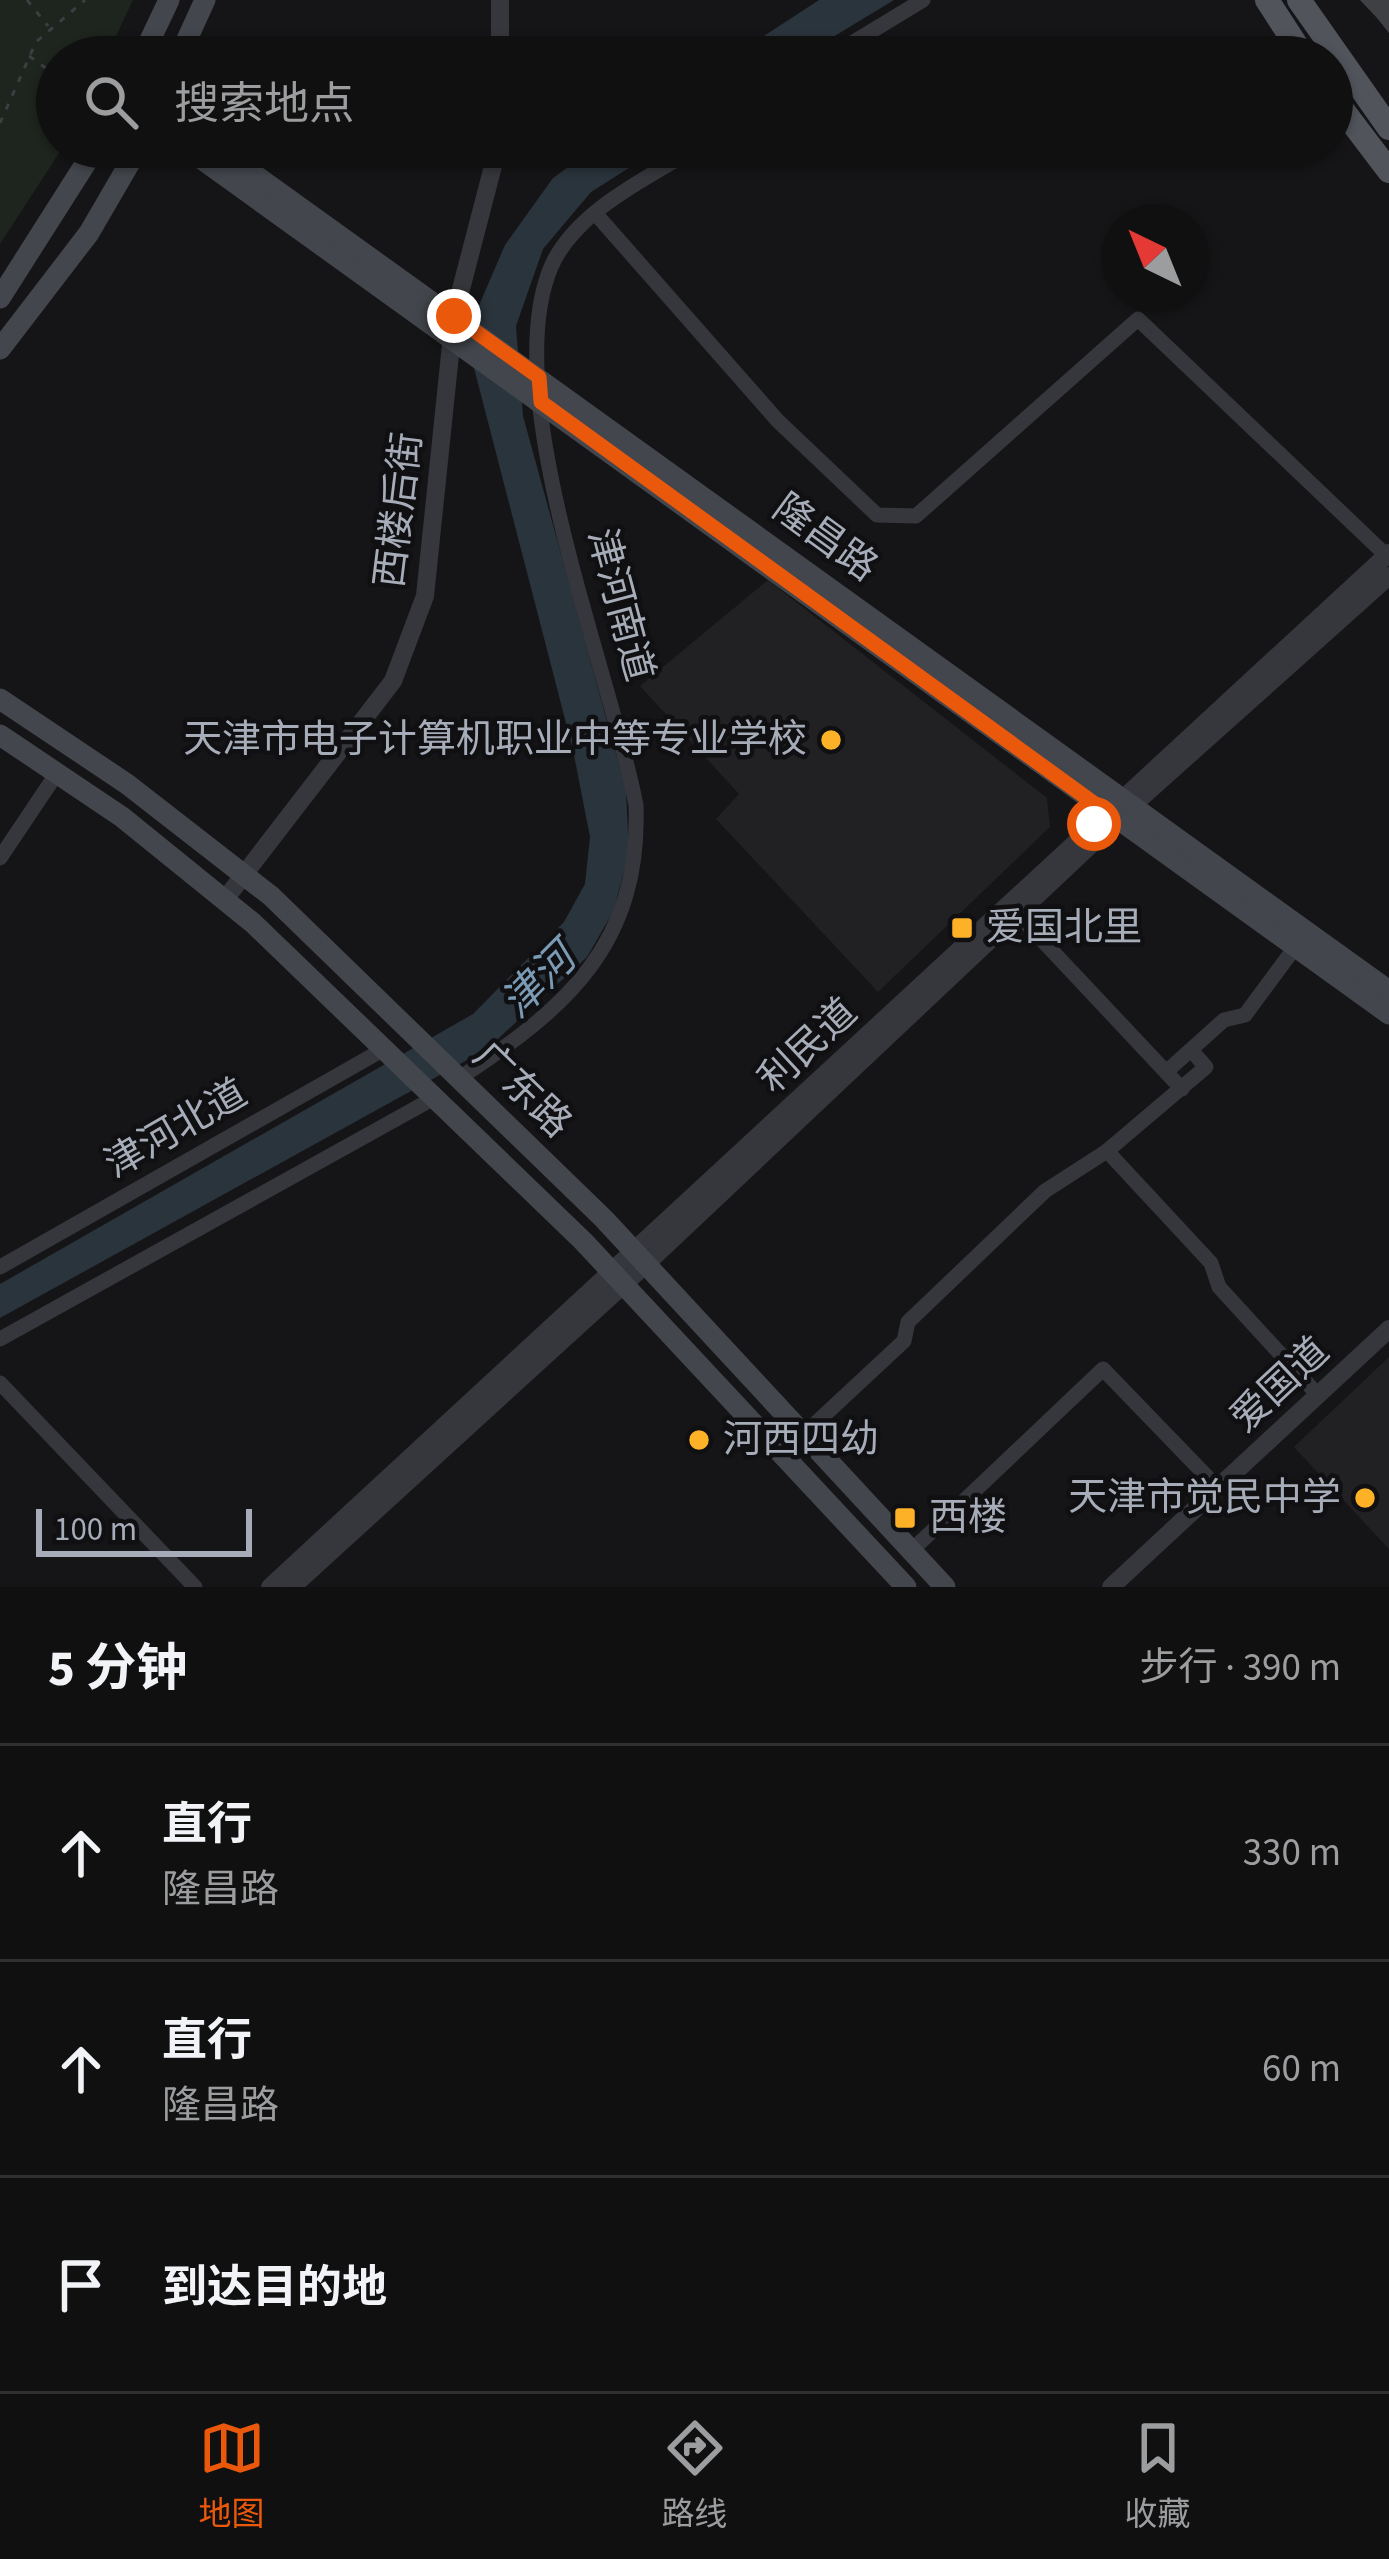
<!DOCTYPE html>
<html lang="zh">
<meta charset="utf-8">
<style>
:root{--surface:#101011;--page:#1e1e1f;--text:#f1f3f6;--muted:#9c9d9f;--line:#303031;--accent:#ea580c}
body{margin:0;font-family:"Source Sans 3","Noto Sans SC",sans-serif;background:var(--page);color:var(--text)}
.compass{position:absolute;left:1101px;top:204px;width:108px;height:108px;border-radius:50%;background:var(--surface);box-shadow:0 3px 9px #0004;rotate:317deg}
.scale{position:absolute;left:36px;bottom:30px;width:216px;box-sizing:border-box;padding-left:12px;border:6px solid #a6acb8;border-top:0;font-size:33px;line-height:42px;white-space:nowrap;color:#a6acb8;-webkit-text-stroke:9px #101012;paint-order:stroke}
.stop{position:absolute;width:36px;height:36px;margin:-27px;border:9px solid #ea580c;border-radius:50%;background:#fff}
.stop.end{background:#ea580c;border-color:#fff;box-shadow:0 3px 12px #0008}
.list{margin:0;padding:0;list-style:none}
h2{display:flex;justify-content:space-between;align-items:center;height:156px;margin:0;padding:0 48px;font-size:51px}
h2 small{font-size:39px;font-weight:400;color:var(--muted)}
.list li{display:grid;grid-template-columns:78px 1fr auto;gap:36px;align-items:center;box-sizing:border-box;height:216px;padding:0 48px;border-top:3px solid var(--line)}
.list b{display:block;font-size:45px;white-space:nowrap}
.list p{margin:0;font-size:39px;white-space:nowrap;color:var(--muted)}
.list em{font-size:39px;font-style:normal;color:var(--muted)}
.icon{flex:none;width:66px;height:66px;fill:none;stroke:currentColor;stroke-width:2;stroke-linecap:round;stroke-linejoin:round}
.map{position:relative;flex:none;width:1389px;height:1587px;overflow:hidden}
.search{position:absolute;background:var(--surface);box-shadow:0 3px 9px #0004;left:36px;right:36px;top:36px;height:132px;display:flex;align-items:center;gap:30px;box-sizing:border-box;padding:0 42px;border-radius:66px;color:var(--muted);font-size:45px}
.sheet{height:804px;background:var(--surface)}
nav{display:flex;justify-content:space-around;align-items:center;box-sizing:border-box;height:168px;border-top:3px solid var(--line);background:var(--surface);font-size:33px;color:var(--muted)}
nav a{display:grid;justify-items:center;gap:6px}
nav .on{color:var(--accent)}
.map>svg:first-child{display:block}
</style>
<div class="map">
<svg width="1389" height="1587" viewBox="0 0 1389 1587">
<rect width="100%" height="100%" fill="#151517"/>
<g fill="#212124">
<path d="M768,580L1047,798L1050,827L878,992L716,819L739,794L640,686Z"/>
<path d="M1389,1357V1549L1294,1447Z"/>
</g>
<path fill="#1d251e" d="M0,0H133L106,57H57V147H63L0,244Z"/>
<g fill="#2a343c">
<path d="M819,0H894L800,57H732Z"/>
<path d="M595,147H662L591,192L543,249L516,326L523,416L626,790L629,854L613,912L587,957L487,1049L0,1318V1284L473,1014L564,922L585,884L590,837L573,750L474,368L477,310L505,245L553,178Z"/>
</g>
<path fill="#3f4044" d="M1360,0H1389V33L1377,18Z"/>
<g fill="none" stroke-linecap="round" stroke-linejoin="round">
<g stroke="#3c3e43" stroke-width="3" stroke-dasharray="6 9" stroke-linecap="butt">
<path d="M27,0L48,26"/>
<path d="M29,56L57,76"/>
<path d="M0,123L36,42L85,0"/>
</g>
<g stroke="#36373c" stroke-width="15">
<path d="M829,57L923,0"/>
<path d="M595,213L778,421L877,515L916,516L1138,319L1389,558"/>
<path d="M0,858L57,773"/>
<path d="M1010,906L1166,1072"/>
<path d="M458,1079C567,1008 641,944 636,805C610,669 497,395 551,267C575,211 649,177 698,147"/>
<path d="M1182,1089L1166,1072L1224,1020L1245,1015L1296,946"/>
<path d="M1107,1151L1206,1067L1191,1050"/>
<path d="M0,1267L384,1049"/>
<path d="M0,1339L434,1098"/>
<path d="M0,1383L195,1587"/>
<path d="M803,1435L904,1341L908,1322L1045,1191L1107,1151L1211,1263L1219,1287L1318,1395"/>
<path d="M911,1551L1103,1369L1218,1488"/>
</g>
<g stroke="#36373c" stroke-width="18">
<path d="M500,57V0"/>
<path d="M226,898L393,681L425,596L454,316L498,147"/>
<path d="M270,1587L1389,553"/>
<path d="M292,1587L646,1264L1134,804L1389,576"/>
<path d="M1111,1587L1389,1329"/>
</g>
<g stroke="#43464c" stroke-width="21">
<path d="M142,57L169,0"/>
<path d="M179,57L205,0"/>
<path d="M185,147L1389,1014"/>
<path d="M216,147L1389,991"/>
<path d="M0,298L96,147"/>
<path d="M0,349L89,233L139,147"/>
<path d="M0,699L127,784L271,896L604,1219L945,1587"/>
<path d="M0,735L122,817L253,923L583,1241L906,1587"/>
</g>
<g stroke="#51545b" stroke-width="24">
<path d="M1267,0L1304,57"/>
<path d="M1299,0L1389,128"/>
<path d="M1332,96L1389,171"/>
</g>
</g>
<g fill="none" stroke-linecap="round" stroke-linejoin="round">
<path stroke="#ea580c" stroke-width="15" d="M454,316L539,377L541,402L1106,812L1094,824"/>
</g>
<g fill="#fcb127" stroke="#101012" stroke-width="4.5">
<circle cx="831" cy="740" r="12"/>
<rect x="950" y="916" width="24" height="24" rx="6"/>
<circle cx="699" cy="1440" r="12"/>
<circle cx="1365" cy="1498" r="12"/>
<rect x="893" y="1506" width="24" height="24" rx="6"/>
</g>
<g text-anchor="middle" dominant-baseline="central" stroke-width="9" stroke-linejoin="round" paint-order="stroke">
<g font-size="39" fill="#a6acb8" stroke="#101012">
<text transform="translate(399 510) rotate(-83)">西楼后街</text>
<text transform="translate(825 538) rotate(36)">隆昌路</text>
<text transform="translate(620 605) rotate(75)">津河南道</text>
<text transform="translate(808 1046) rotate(-43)">利民道</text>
<text transform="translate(522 1090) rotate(44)">广东路</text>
<text transform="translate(176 1129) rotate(-30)">津河北道</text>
<text transform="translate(1280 1385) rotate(-43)">爱国道</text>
</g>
<g font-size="39" fill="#a6acb8" stroke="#101012" text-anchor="start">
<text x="807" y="740" text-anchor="end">天津市电子计算机职业中等专业学校</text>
<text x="986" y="928">爱国北里</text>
<text x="723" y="1440">河西四幼</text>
<text x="1341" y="1498" text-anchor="end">天津市觉民中学</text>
<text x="929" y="1518">西楼</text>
</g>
<g font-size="42" font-style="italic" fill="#7b9bb5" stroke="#101012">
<text transform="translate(539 981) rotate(-45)">津河</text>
</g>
</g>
</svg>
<svg class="compass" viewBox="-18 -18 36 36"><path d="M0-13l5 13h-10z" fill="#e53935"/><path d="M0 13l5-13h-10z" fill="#9c9d9f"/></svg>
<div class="scale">100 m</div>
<div class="stop" style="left:1094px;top:824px"></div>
<div class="stop end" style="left:454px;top:316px"></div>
<div class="search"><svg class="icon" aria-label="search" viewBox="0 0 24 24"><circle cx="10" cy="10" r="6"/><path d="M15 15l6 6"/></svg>搜索地点</div>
</div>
<section class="sheet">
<h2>5 分钟<small>步行 · 390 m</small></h2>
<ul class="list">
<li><svg class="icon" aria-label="ahead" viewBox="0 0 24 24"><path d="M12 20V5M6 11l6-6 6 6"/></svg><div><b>直行</b><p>隆昌路</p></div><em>330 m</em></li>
<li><svg class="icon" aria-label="ahead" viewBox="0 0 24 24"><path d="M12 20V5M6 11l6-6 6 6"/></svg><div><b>直行</b><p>隆昌路</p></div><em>60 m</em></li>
<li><svg class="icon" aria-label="arrive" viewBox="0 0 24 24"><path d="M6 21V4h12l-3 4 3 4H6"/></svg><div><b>到达目的地</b></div></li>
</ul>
</section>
<nav>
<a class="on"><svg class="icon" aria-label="map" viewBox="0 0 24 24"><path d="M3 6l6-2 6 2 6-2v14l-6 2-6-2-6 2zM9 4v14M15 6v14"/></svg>地图</a>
<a><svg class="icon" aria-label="directions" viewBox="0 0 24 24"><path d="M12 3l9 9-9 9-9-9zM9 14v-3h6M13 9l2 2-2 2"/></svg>路线</a>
<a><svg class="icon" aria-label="saved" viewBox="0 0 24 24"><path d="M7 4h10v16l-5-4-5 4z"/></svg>收藏</a>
</nav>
